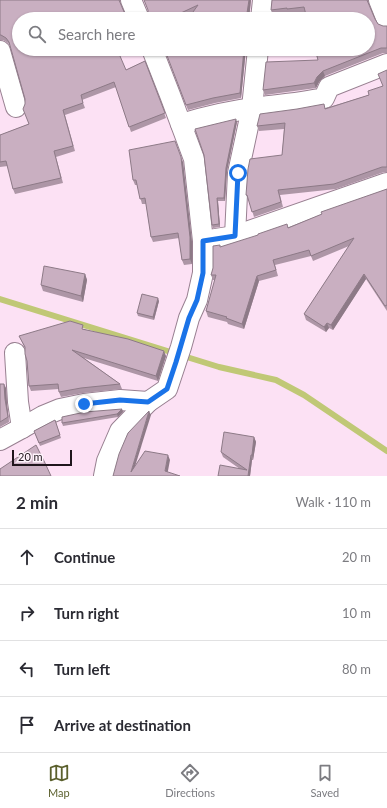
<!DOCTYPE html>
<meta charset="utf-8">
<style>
:root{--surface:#fff;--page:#f2f2f3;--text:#2b2b33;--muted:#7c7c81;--line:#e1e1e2;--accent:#5b602d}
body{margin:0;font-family:Lato,sans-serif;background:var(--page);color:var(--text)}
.scale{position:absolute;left:12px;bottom:10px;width:60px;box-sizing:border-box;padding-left:4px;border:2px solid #1f161c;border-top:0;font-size:11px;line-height:14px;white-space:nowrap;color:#1f161c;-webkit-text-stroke:3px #fff4fc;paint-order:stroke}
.stop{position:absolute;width:12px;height:12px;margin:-9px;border:3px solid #1a73e8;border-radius:50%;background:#fff}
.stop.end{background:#1a73e8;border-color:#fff;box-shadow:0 1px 4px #0008}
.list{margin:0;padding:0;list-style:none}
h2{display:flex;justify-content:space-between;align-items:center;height:52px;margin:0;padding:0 16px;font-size:17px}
h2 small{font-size:13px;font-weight:400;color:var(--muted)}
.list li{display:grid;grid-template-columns:26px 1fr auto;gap:12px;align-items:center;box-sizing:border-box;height:56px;padding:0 16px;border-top:1px solid var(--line)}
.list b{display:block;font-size:15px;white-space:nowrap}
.list em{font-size:13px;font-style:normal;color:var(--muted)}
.icon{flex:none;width:22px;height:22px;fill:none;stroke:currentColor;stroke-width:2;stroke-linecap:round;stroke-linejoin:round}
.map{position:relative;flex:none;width:387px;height:476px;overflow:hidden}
.search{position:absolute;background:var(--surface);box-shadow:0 1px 3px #0004;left:12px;right:12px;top:12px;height:44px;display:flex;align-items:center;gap:10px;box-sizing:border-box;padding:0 14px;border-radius:22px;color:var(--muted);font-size:15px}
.sheet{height:276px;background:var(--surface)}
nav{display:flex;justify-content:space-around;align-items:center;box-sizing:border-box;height:56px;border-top:1px solid var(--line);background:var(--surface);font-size:11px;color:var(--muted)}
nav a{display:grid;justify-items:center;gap:2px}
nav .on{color:var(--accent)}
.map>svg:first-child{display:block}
</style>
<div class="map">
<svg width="387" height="476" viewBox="0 0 387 476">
<rect width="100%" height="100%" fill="#fce1f4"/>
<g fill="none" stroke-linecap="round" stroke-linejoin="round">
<path stroke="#c0c876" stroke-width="6" d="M0,299L219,367L276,380L304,395L387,451"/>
<g stroke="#988091" stroke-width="22">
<g id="minor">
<path d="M131,0L139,19"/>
<path d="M379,0L387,20"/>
<path d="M261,19L263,0"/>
<path d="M0,51L16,107"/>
<path d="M181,124C205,117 229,111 254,108C277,105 301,103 324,98L329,87L387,64"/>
<path d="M235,236L238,173L252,108L258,49"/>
<path d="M203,241L235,236L387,183"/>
<path d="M15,353L18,402L22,428"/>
<path d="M0,440L22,428L43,416L60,409L84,404L120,400L148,402"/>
<path d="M104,476L107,461L120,431L148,402L167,389L181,347L189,318L197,300L203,273V241L194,159L170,95L152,49"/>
</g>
</g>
<use href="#minor" stroke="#fff" stroke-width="20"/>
</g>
<g fill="#ad96a6">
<path d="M0,0H120V3L19,19L126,70L145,61L166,118L131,132L116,87L82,100L85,108L65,115L75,151L56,157L63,183L15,194L13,189L8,166L0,167V135L29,124L25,104V99L10,46L8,43L3,40H0Z"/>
<path d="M251,0L249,19H188L192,14L180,19H147L148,16V11Z"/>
<path d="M272,0H368V4L375,19L378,24L383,26H387V53H383L325,76L319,82L316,88L265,95L263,90L318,60L306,13L289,15V13L273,15L271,10Z"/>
<path d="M246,49L241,98L215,103L188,110L166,53Z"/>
<path d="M387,70V172H384L336,189L280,195L283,207L254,217L249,200L246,195L282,155L284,129L259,131L257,126L326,108L369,95L383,86Z"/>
<path d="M237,122L227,171L225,201H218L220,227L213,228L212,225L204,155Z"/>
<path d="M183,162L192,242V264L184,265L182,260L179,238L153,242L151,237L146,204H142L137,185H135L133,180Z"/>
<path d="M387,189V311L366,279L333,330L329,328L326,332L306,320L304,314L349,246L313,261L311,256L275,265L278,276L259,281L244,329L228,324L227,322L208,317L206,311L215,280H213L211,275L220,245V247L289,227Z"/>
<path d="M85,274L87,280L83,302L43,291L41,285Z"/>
<path d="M159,301L154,320L138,316L137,313Z"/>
<path d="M84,329L166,356L158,381L84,358L120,384L122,389L83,393L61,397L59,392V389L31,391L29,386L27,361L25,348L19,336Z"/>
<path d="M0,384L6,388L7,404L9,422L0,427Z"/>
<path d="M122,409L123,412L118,417L63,426L62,423Z"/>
<path d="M55,420L61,438L40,446L34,431Z"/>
<path d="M254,437L256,442L253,460H252L250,476H218L240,469L223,457L221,452Z"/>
</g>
<g fill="#8d7a87">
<path d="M249,0H251L249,19H247V13Z"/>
<path d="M244,49H246L241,98L240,93Z"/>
<path d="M323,71L325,76L319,82L316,88L314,83L317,77Z"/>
<path d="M236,119L237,122L227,171L225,201L224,198L226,168Z"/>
<path d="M181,157L183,162L192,242V264L190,259Z"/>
<path d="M217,198L218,201L220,227L219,224Z"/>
<path d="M85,274L87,280L83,302L81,296Z"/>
<path d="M364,274L366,279L333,330L331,325Z"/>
<path d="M257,276L259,281L244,329L242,324Z"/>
<path d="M158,298L159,301L154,320L153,317Z"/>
<path d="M327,323L329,328L326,332L324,327Z"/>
<path d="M164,351L166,356L158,381L156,376Z"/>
<path d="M4,384L6,388L7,404L9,422L8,417L5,399Z"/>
<path d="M122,409L123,412L118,417L117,414Z"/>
<path d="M149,411L151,415L132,476L131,472Z"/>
<path d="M254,437L256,442L253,460L252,455Z"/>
<path d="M168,455L170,460L167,476L165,471Z"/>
<path d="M251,455L252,460L250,476H248Z"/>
</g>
<g fill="#c9afc1" stroke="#8d7a87">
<path d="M0,0H119L127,19H19V49H117L126,70L145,61L165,113L129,127L114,82L81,95L83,103L63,110L73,146L54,151L61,178L13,189L6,161L0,162V135L29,124L23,109L25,104V99L9,42L6,38L1,35H0Z"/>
<path d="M144,0H249L247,13V19H188L198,5L168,19H147L148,16V10Z"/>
<path d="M272,0H367L375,19L378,24L383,26H387V48H381L323,71L317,77L314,83L263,90L266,62L318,60L315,49H368V19H307L304,7L287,9V8L271,10Z"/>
<path d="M168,49H244L240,93L213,98L186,105L166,53Z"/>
<path d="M387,70V167H382L334,184L278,190L281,202L252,212L247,195H246L248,169L250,159L282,155L285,123L257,126L260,114L297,109L324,104L325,109L369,95L368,91L383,86L378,74Z"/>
<path d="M236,119L226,168L224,198H217L219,224L212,225L204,155L195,129Z"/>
<path d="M175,141L181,157L190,237V259L182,260L178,233L151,237L145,198L140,199L136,180H133L129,150Z"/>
<path d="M387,189V305L385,306L364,274L331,325L327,323L324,327L304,314L354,238L311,256L309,250L273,260L276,270L257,276L242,324L226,318L227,317L206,311L216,275H211L213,268V246L220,245V247L258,235V234L287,224L288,228L322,214L321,212Z"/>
<path d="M44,266L85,274L81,296L41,285Z"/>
<path d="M142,294L158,298L153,317L137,313Z"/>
<path d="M70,321L83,325L82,329L128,339L164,351L156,376L72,350L120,384L81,388L59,392L58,384L29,386L27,361L25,354V347L19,336Z"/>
<path d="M0,384H4L5,399L8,417L0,422Z"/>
<path d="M122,409L117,414L62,423V417L85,412Z"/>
<path d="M149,411L131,472L145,451L168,455L165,471L180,476H113L119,454L128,433Z"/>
<path d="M55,420L60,435L39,443L34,431Z"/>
<path d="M224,432L254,437L252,455H251L248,476H218L220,465L247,470L221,452Z"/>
<path d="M36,445L45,463L51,476H0V469Z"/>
</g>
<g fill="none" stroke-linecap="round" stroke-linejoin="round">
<path stroke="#1a73e8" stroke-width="5" d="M84,404L120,400L148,402L167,389L176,362L189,318L197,300L203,273V241L235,236L238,173"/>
</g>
</svg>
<div class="scale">20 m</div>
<div class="stop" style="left:238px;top:173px"></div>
<div class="stop end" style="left:84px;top:404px"></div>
<div class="search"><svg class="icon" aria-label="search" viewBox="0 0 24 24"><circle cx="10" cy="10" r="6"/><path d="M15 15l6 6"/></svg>Search here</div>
</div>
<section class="sheet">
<h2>2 min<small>Walk · 110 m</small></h2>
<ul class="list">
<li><svg class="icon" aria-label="ahead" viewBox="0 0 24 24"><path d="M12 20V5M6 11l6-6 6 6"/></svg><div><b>Continue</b></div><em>20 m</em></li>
<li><svg class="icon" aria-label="right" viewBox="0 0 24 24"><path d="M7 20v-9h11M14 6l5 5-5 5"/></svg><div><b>Turn right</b></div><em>10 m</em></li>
<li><svg class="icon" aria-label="left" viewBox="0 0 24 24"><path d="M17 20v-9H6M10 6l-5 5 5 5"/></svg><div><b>Turn left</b></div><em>80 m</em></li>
<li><svg class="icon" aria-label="arrive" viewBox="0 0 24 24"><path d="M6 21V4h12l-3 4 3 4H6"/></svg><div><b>Arrive at destination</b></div></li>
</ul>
</section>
<nav>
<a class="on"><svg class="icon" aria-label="map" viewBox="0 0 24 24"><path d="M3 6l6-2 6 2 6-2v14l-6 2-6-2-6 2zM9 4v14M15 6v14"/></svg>Map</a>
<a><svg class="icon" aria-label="directions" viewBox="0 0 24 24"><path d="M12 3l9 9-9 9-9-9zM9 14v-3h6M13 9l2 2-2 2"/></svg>Directions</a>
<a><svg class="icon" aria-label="saved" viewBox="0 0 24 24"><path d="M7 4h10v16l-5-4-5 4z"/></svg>Saved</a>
</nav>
